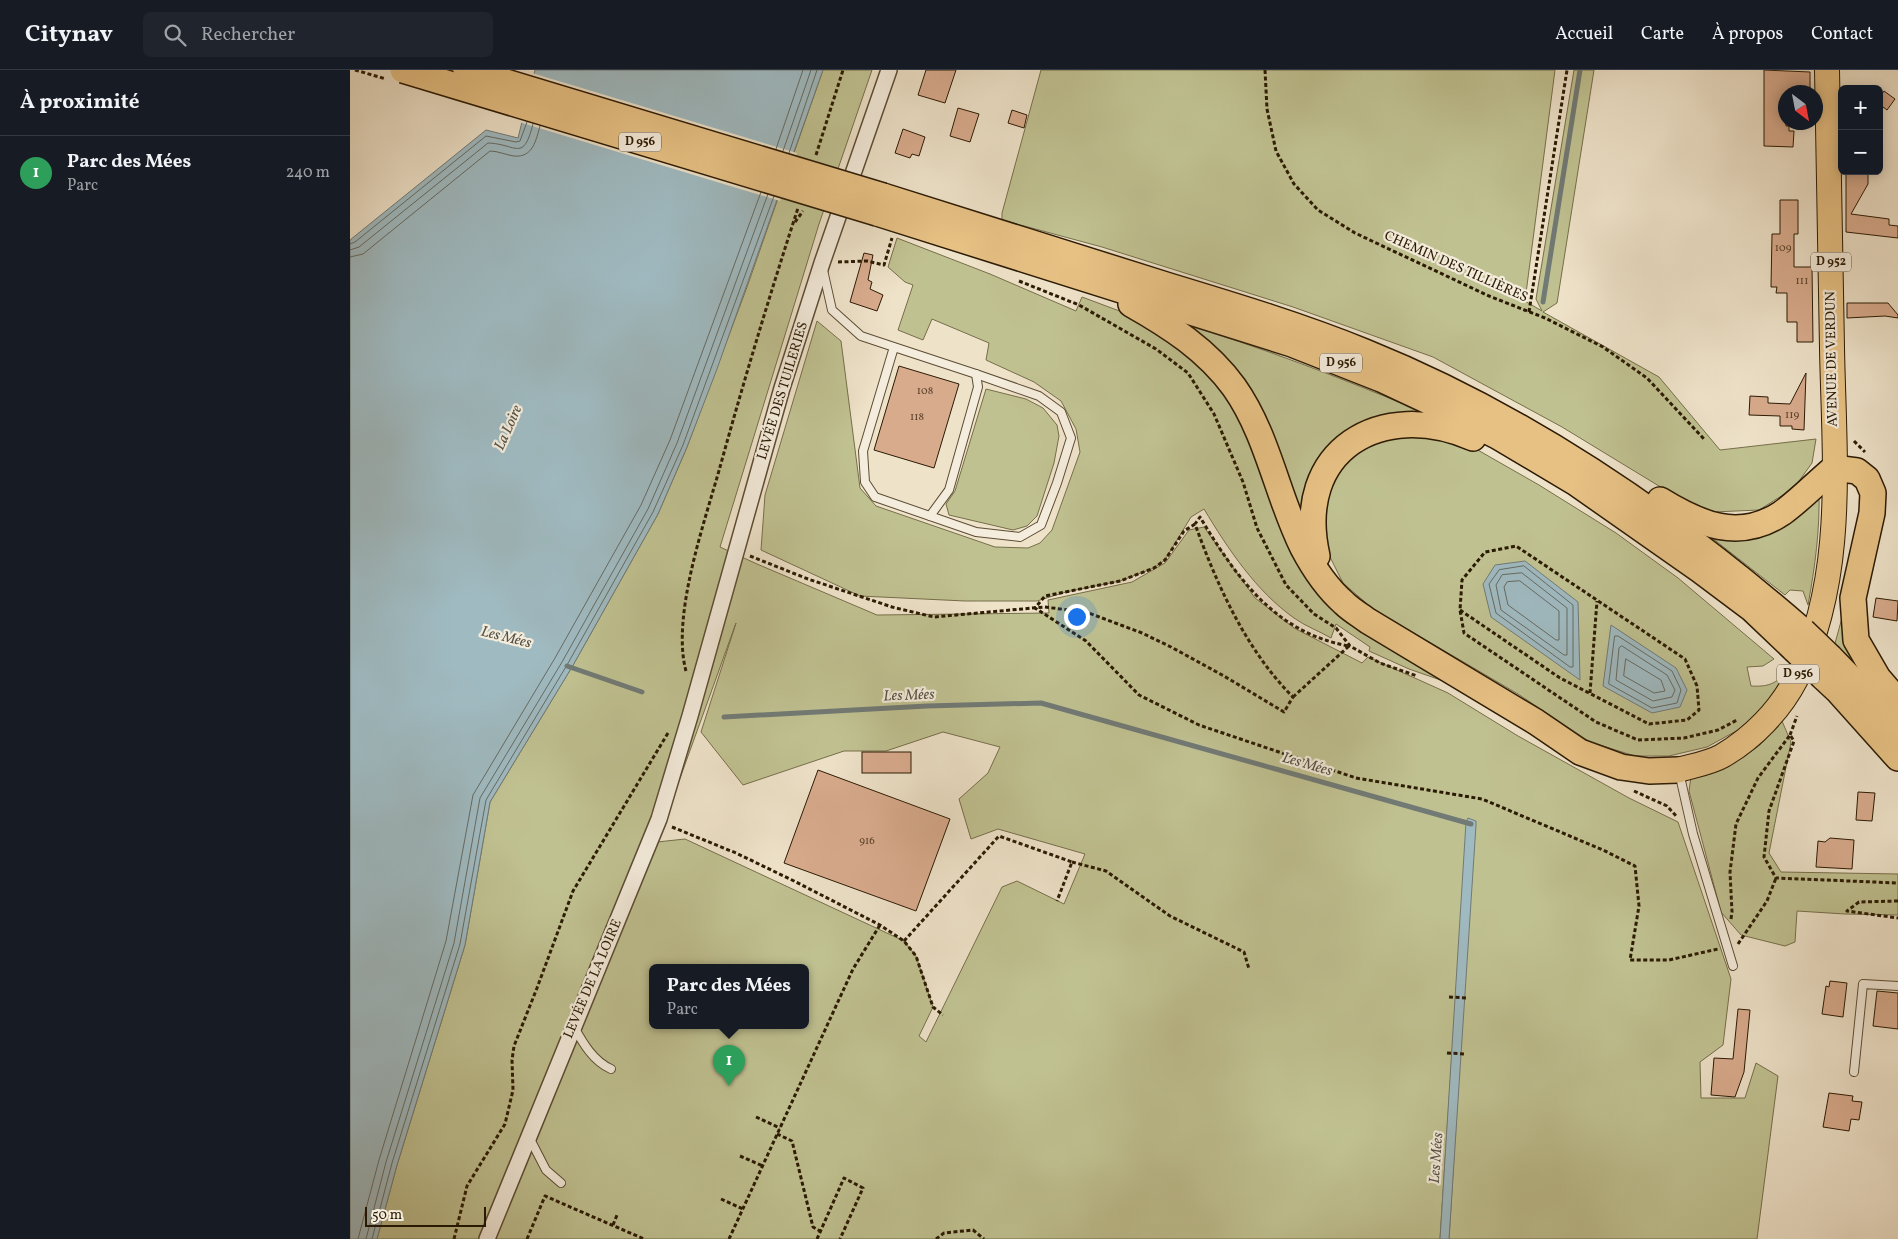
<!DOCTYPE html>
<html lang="fr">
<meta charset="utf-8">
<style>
:root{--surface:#171b24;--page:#20242c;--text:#f1f3f6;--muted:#9ea1a6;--line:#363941;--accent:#8c9099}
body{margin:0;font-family:Vollkorn,serif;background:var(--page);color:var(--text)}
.controls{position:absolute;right:15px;top:15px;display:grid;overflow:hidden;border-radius:8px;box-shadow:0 2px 12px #0003}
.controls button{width:45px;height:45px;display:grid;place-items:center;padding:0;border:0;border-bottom:1px solid var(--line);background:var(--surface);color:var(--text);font:25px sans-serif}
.compass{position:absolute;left:1428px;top:15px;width:45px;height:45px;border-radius:50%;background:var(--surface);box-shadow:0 2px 12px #0003;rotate:148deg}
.scale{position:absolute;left:15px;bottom:12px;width:121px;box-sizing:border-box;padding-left:5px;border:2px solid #2b1a03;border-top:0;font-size:14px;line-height:18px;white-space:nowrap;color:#2b1a03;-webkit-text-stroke:4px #f4ecdc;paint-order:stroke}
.you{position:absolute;left:726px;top:546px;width:18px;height:18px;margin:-12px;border:4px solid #fff;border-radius:50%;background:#1a73e8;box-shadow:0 0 0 8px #1a73e833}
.badge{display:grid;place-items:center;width:32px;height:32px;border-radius:50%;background:var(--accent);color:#fff;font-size:16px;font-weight:700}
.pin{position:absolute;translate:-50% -41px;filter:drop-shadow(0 1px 2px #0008)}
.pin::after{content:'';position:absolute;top:26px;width:18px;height:15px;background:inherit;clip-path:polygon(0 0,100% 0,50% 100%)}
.popup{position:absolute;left:299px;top:894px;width:160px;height:65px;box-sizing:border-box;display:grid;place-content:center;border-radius:8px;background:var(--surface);filter:drop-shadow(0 1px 4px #0005);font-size:16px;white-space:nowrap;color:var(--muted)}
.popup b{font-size:19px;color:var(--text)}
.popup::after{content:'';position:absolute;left:50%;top:100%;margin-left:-10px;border:10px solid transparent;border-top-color:var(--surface)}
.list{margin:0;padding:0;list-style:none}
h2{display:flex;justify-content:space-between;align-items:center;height:65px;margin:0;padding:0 20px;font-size:21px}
h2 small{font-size:16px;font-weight:400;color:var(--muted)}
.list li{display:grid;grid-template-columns:32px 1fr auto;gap:15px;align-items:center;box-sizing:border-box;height:75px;padding:0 20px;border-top:1px solid var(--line)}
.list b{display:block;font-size:19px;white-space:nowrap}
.list p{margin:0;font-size:16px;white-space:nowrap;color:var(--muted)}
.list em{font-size:16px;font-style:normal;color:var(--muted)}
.icon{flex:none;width:28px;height:28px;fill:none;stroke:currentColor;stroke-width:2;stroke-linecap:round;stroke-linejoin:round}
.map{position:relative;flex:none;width:1548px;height:1169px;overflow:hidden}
header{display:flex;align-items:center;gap:30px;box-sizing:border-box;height:70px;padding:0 25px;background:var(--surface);border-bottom:1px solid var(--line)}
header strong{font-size:24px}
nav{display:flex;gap:28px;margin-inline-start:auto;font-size:18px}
.search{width:350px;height:45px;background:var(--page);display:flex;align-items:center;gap:12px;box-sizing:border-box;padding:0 18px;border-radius:8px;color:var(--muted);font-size:19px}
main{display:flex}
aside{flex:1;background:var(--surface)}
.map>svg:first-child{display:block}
</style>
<header>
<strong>Citynav</strong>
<div class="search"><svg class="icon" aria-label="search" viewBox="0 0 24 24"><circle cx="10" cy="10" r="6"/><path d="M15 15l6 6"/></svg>Rechercher</div>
<nav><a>Accueil</a><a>Carte</a><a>À propos</a><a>Contact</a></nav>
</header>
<main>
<aside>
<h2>À proximité<small></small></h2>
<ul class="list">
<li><span class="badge" style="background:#2e9e5b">1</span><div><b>Parc des Mées</b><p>Parc</p></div><em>240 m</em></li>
</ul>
</aside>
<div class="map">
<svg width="1548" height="1169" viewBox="0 0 1548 1169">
<rect width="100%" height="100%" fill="#eee2c9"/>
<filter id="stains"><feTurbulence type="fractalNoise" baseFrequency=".004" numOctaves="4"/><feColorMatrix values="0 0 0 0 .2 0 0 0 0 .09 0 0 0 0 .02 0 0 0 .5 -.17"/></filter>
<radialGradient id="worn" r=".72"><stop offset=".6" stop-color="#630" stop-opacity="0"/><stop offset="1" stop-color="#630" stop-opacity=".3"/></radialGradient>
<g fill="#c0c191" stroke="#766e4a" fill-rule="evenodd">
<path d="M473,0H522L469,154L370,477L407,494L527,545L699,543L698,530L782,512L815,493L839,460L854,457L905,528L944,558L1012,593L1018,587L1098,623L1168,666L1279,728L1328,752L1381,909L1373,975L1350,992L1351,1028H1395L1406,993L1428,1006L1407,1169H1099L1111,970L1107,907L1090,1169H27L47,1095L115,875L140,732L222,597L308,444L337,377L397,217ZM386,553L351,662L393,715L494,681H536L593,662L650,677L638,703L609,729L621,769L648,759L735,784L714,834L667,811L652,817L576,972L569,966L583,937L566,886L554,871L335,769L307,772ZM303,897H455V955H303Z"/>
<path d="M691,0H1205L1175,231L1192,241L1186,229L1224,0H1244L1207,233L1193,242L1309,307L1370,380L1466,369L1462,393L1444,418L1409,440L1363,442L1327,427L1212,357L1083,287L943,237L752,177L652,150V143Z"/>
<path d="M547,168L640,204L726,241L732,227L799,252L883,324L950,491L1099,613L1059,599L1019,581L1020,577L986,554L981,568C969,561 955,556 944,548C906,521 878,479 854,439L841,447L815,490L804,498L770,511L716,522L687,531H615L510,526L411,480L415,425L467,251L491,271L510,418L526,436L645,477L678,478L690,473L702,460L730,382L726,359L711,331L684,312L636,290L639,273L582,249L573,270L548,260L563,215L555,212L538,197Z"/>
<path d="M826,252C910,276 990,308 1071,341L1045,343L1023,349L960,410L953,430L952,450L925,378Z"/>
<path d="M636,319L676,329L693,338L707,355L709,366L704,393L687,446L677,456L663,460L599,445L596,434L605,421Z"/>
<path d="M1055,359L1126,379L1189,415L1266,463L1328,508L1424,589L1413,596L1397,597L1401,616C1418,617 1426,614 1437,601L1423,625L1397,655L1357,677L1319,686H1285L1240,672L1168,624L1023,539L993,513L974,475L975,422L1002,381Z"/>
<path d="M1469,421C1470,460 1465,497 1458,535L1453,521L1440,520L1435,525L1353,461Z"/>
<path d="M1498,526L1520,611L1484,577Z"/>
<path d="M1432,651L1441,672L1419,783L1431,802L1548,804V845L1495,844L1447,841L1445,872L1435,876L1391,865L1371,842L1339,721L1341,707L1396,685L1410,675Z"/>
</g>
<g fill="#9fbac1" stroke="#717a75">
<path d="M185,0H473L367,299L337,377L308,444L222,597L140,732L115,875L47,1095L27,1169H0V170L136,60L168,68Z"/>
<path d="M1175,491L1228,532L1230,610L1141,547L1133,514L1145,495Z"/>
<path d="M1261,555L1326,598L1337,620L1330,637L1302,643L1253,616Z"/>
<path d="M1118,748L1126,751V755L1099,1169H1090L1116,752Z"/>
</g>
<path fill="#eee2c9" d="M182,3L447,83L430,131L169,52Z"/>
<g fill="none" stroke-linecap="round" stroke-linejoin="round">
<g stroke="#656a62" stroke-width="1">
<path d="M426,79L453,0"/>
<path d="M433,81L461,0"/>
<path d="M439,83L467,0"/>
<path d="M0,174L5,172L136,66L166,72L170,71L177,52"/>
<path d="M0,180L9,177L138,73C167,74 173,93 183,54"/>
<path d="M0,187L13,184L140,81C148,81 156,85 164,86C183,88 186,70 190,56"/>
<path d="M1174,496L1223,535V597H1220L1146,543L1139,514L1149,500Z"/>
<path d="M1172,503L1217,538V585H1214L1151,540L1146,515L1152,505Z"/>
<path d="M1170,511L1209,541V570H1206L1158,535L1154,517L1157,512Z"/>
<path d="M1265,566H1268L1322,601L1331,620L1327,633L1302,638L1259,614Z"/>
<path d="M1272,576L1317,605L1325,620L1322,627L1303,631L1266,610L1269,578Z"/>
<path d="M1276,589L1311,610L1315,621L1304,623L1274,606Z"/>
<path d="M8,1169L29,1090L96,871L123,725L205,588L291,435L320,370L411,122"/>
<path d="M16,1169L36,1092L104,873L130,728L212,592L298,439L327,373L418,124"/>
<path d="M22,1169L42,1093L110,874L136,730L217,595L303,442L333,375L424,126"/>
</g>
<g stroke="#717a75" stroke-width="5">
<path d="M1193,232L1230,0"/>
<path d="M217,596L292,622"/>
<path d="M374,647L577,636L691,633L1121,754"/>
</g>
</g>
<g fill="#d8ab8d" stroke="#2b1a03">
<path d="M576,0H606L595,33L568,25Z"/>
<path d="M1414,0L1460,2V22H1436V56H1439V61H1444L1443,77L1414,76Z"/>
<path d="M1534,21L1545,29L1537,40L1529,34V28Z"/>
<path d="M608,38L629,44L620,72L600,66Z"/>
<path d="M662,40L677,45L674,58L658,53Z"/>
<path d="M553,59L575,67L569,86L562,84L560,88L545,83Z"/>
<path d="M1496,101H1518V114L1501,144L1539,149V155L1548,156V168L1496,162Z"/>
<path d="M1430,130H1448V164H1444V197H1462L1463,272H1447V252H1437V223H1426L1427,217H1421L1422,164H1430Z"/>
<path d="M514,183L523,185L518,210L522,212L520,219L533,225L527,241L500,232Z"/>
<path d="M1497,233H1538L1548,245V248L1535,246L1497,248Z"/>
<path d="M549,296L609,314L584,398L524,380Z"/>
<path d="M1456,303L1454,360L1442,359V356H1430V346L1399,345L1400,326L1418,327V333L1440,334Z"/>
<path d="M1526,528L1548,531L1547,551L1523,547Z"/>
<rect x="512" y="682" width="49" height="21"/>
<path d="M468,700L600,749L566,841L434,793Z"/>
<path d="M1508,722L1525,723L1522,751L1506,750Z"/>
<path d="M1480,768L1504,770L1502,799L1466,797L1468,771L1475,772Z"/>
<path d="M1480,911L1497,913L1493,947L1472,944L1476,916L1479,917Z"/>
<path d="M1527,921L1548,923V959L1523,956Z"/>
<path d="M1388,939L1400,940L1394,1002L1385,1027L1361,1025L1364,988L1383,989Z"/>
<path d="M1479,1023L1503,1026L1502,1031L1512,1032L1509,1050L1501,1049L1499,1061L1473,1057Z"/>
</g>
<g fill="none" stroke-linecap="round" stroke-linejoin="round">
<g stroke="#5c4c34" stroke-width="10">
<g id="service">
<path d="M473,200L482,240L511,266L544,277L626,304L689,326L711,342L721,368L707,413L691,455L670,467L626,462L525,427L515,412L513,381L544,277"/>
<path d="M580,446L599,420L628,317L626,304"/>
<path d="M1329,702L1343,764L1383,896"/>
<path d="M224,957C233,973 243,991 261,999"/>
<path d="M1504,1002L1513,914L1548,916"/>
<path d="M180,1069L196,1100L211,1113"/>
</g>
</g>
<g stroke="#5c4c34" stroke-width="18">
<path id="minor" d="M137,1169L309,749L340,646L432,318L472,193L539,0"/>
</g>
<g stroke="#2b1a03" stroke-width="26">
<path id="primary" d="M1328,700C1342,696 1360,693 1372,686C1403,668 1430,640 1446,609C1497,507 1484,388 1482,278C1480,185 1479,93 1477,0"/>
</g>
<g stroke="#2b1a03" stroke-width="28">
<g id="trunk">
<path d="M533,126C628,156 724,186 819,216C885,236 951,256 1015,282C1176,347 1322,447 1453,561"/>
<path d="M527,143L942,274L1031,309L1078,331L1147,366L1226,413L1350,500L1402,539L1445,580"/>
<path d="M781,234C820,256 857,280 884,317C918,365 927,426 953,478C963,497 978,519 994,533C1001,540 1010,545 1018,551L1186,652L1230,682L1271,697L1299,701L1328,700"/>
<path d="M1310,430C1349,454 1389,472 1432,443C1450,430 1466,413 1484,398L1507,401L1517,409L1523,423L1522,443L1503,528L1506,570L1528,608L1548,631"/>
<path d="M967,486C943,380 1031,328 1123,368"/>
<path d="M1480,587L1516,624L1548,661"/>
<path d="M1473,607L1487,620L1548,688"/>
</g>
</g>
<g stroke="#2b1a03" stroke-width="3" stroke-dasharray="4 2.5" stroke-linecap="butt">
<path d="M915,0L917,39L926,81L944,114L968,140L1005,163L1139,226L1195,248L1253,277L1297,308L1354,369"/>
<path d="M466,85L493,0"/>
<path d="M445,152L453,141"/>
<path d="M488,192L517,191L534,195L542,168"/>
<path d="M669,211L729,235L806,279L838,303L864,344L893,412L907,458L936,515L964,544L986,558L1000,576L1030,593L1067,606"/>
<path d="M1179,242L1217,0"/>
<path d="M1504,371L1515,382"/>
<path d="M845,454L834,461L815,490L804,498L770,511L695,526L685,538L736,571L789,625L849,655L1006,708L1132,729L1253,780L1285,796L1289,836L1280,890H1319L1368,879"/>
<path d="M400,486L458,509L542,537L584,547L694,537L736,542L792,563L821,577L874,606L934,642L943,627C896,580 867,515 845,454L850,447C886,507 925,563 999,576"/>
<path d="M1110,540L1210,608L1299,654L1337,650L1349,640L1347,616L1335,589L1166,476L1135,482L1112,510L1110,540L1114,563L1246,652L1288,670L1334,668L1368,660L1387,650"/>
<path d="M336,601C321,546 355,451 370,397C394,310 420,224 448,138"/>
<path d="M1240,623L1247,531"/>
<path d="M943,627L999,576"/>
<path d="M1440,665L1447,646"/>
<path d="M1284,721L1317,736L1327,747"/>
<path d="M322,757L386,783L444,811L530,855L554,871L566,886L583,937L593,945"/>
<path d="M722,792L756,801L820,846L894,882L899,899"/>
<path d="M1548,831L1509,832L1497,841L1548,848"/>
<path d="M1381,849L1382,842L1380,802L1386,754L1408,708L1440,665L1444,671L1419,741L1414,787L1426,808L1548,813"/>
<path d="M554,871L649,766L722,792L707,831"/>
<path d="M1388,874L1417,831L1426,808"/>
<path d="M1099,927L1118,928"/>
<path d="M1097,983L1116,984"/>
<path d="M406,1047L430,1058"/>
<path d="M427,1064L442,1071L463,1157L470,1161"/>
<path d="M390,1086L413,1096"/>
<path d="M371,1129L393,1139"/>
<path d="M263,1155L267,1145"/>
<path d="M104,1169L117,1116L155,1054L163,1020L162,990L164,976L187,918L223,821L318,663"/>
<path d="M177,1169L195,1126L294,1169"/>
<path d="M379,1169L503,899L530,855"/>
<path d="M467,1169L494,1108L513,1118L490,1169"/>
<path d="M586,1169L594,1163L623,1160L634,1169"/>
</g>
<use href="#service" stroke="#f4ecdc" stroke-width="8"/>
<use href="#minor" stroke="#f4ecdc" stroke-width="15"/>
<use href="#primary" stroke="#e7c184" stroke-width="24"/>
<use href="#trunk" stroke="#e7c184" stroke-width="25"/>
<g stroke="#2b1a03" stroke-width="28" stroke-linecap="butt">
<g id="trunk-bridge">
<path d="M53,0L527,143"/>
<path d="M116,0L533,126"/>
<path d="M1453,561L1480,587"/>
<path d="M1445,580L1473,607"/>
</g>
</g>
<path stroke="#2b1a03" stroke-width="3" stroke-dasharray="4 2.5" stroke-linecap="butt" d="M5,0L36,9"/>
<use href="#trunk-bridge" stroke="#e7c184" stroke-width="25"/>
</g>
<g text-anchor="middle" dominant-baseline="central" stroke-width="4.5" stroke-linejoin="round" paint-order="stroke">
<g font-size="11" fill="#563e26">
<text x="1433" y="178">109</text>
<text x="1452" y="211">111</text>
<text x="575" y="321">108</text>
<text x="1442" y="345">119</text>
<text x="567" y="347">118</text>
<text x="517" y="771">916</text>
</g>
<g fill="#f4ecdc" stroke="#675944" stroke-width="1">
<rect x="269" y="62.5" width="42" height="19" rx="4"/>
<rect x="1461" y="182.5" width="40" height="19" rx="4"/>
<rect x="970" y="283.5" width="42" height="19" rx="4"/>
<rect x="1427" y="594.5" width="42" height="19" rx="4"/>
</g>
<g font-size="12" font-weight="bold" fill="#2b1a03">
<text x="290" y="72">D 956</text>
<text x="1481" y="192">D 952</text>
<text x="991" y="293">D 956</text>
<text x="1448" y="604">D 956</text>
</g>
<g font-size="14" fill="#2b1a03" stroke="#f4ecdc">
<text transform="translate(1106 197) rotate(24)">CHEMIN DES TILLIÈRES</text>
<text transform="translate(1482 289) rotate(-91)">AVENUE DE VERDUN</text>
<text transform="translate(433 321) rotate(-73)">LEVÉE DES TUILERIES</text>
<text transform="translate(243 909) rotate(-67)">LEVÉE DE LA LOIRE</text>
</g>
<g font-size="15" font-style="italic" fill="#545246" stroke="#f4ecdc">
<text transform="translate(159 358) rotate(-66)">La Loire</text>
<text transform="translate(156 568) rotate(14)">Les Mées</text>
<text transform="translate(559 626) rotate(-2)">Les Mées</text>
<text transform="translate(957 695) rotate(16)">Les Mées</text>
<text transform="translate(1087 1088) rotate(-86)">Les Mées</text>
</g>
</g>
<rect width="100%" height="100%" filter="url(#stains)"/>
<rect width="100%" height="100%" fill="url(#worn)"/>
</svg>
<div class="controls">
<button>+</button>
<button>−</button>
</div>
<svg class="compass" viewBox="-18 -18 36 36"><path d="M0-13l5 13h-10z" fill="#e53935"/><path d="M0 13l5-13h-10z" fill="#9ea1a6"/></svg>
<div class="scale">50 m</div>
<div class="you"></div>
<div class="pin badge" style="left:379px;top:1016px;background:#2e9e5b">1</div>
<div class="popup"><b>Parc des Mées</b>Parc</div>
</div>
</main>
